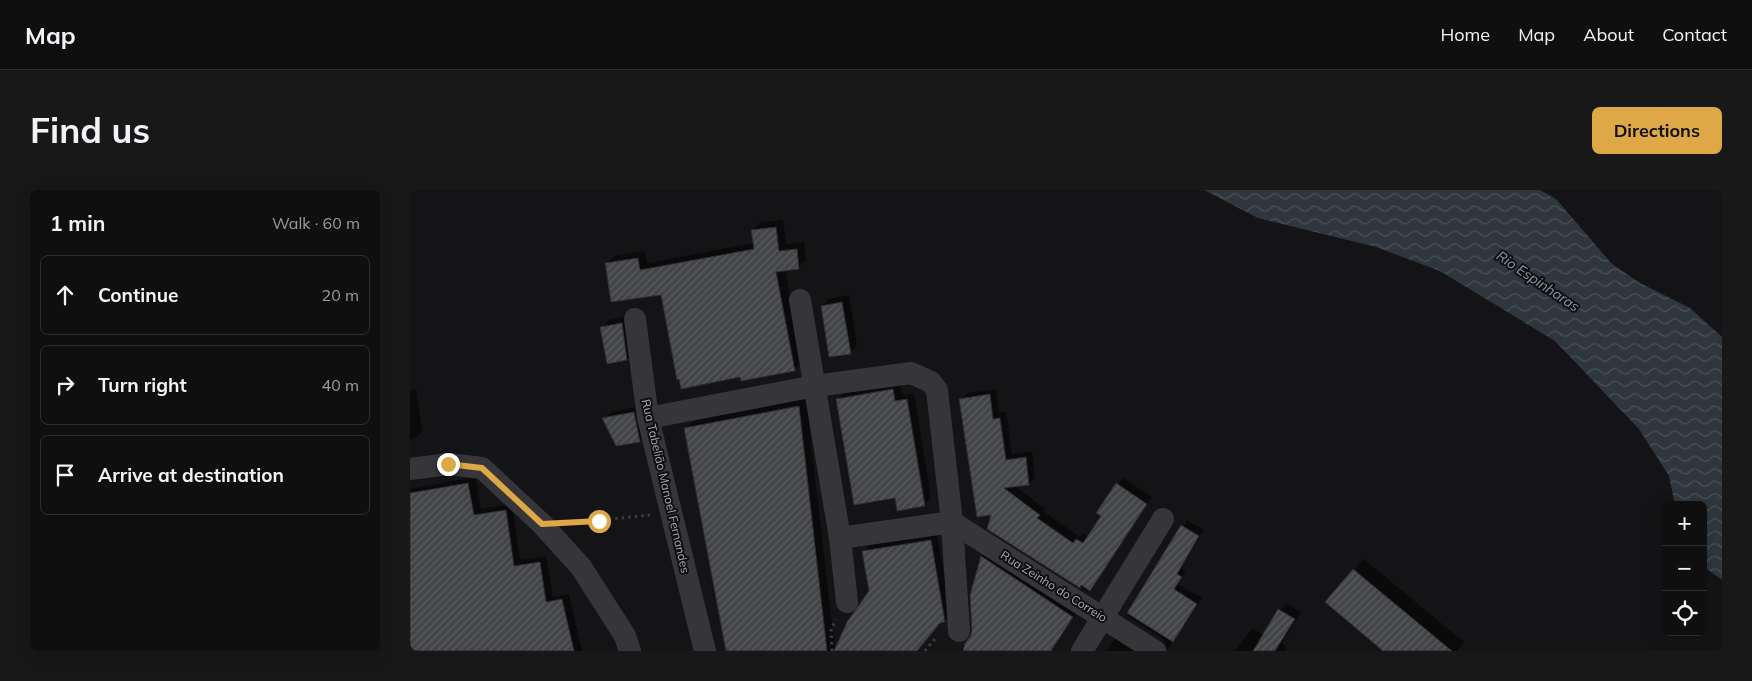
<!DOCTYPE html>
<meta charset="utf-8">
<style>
:root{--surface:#0f0f10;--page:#181819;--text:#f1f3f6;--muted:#9b9c9f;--line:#2f2f30;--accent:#dda845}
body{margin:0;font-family:Mulish,sans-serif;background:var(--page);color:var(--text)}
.controls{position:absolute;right:15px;bottom:15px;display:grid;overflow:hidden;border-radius:8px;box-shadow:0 5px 20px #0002}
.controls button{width:45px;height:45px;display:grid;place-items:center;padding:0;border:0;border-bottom:1px solid var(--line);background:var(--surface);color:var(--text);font:25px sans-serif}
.stop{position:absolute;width:15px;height:15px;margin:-11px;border:4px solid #dda845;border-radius:50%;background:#fff}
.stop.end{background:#dda845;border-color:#fff;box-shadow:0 1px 5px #0008}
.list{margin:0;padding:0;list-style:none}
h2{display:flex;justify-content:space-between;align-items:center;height:65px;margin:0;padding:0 20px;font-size:21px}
h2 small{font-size:16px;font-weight:400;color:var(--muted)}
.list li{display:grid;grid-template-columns:32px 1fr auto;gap:15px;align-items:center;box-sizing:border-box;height:80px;margin:0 10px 10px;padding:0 10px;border:1px solid var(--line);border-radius:8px}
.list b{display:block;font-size:19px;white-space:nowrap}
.list em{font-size:16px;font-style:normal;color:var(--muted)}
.icon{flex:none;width:28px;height:28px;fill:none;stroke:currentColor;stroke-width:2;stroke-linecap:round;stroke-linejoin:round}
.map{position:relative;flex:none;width:1312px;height:461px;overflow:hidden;border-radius:8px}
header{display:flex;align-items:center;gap:30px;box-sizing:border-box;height:70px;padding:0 25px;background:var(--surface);border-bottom:1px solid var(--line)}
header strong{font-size:24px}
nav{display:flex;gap:28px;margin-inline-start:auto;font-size:18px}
.intro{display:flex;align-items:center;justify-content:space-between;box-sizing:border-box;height:120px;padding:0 30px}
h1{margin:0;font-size:35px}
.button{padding:12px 22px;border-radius:8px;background:var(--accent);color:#111;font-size:18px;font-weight:700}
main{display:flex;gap:30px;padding:0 30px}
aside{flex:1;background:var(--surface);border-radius:8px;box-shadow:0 5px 20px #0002}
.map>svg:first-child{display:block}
</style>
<header>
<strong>Map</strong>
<nav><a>Home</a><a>Map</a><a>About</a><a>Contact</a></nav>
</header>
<div class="intro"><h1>Find us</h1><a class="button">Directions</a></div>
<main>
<aside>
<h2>1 min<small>Walk · 60 m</small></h2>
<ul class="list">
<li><svg class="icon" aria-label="ahead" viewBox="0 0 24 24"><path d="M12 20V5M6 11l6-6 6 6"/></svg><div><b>Continue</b></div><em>20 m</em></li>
<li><svg class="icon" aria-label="right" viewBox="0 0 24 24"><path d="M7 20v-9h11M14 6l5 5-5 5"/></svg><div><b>Turn right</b></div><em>40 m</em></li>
<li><svg class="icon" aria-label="arrive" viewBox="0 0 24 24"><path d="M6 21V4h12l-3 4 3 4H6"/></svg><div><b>Arrive at destination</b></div></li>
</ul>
</aside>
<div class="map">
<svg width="1312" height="461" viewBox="0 0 1312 461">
<defs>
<pattern id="water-waves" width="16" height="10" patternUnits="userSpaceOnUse" patternTransform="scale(1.25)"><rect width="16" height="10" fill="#2f373d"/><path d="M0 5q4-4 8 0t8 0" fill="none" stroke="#4a5157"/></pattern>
<pattern id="building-hatch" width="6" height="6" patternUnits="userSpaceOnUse" patternTransform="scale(1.25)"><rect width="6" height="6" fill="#434448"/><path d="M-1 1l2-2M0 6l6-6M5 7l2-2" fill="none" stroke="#5b5c60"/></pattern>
</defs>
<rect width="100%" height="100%" fill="#141416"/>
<path fill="url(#water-waves)" d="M794,0H1130L1146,9L1202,74L1230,93L1280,118L1312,147V390L1293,376V315H1265L1259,286L1229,239L1145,151L1030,81L966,57L848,28Z"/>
<g fill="#0007">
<path d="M373,30L376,54L394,52L396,70L388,78L375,79L392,171L384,179L196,74L204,66L235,61L237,73L344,53L343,40L351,32Z"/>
<path d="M439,105L447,155L440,163L412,116L419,109Z"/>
<path d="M219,126L224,162L217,169L192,137L199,130Z"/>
<path d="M490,192L492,205L504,203L521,308L514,315L486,307L428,209L435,202Z"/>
<path d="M6,199L12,242L5,249L0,250V200Z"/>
<path d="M586,199L589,223L596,222L602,264L622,261L625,287L619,294L604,296L635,318L633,321L670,347L673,343L679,347L693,326L707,294L713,288L742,307L678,402L579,338L583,323L551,209L557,203Z"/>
<path d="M396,209L425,461H317L276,238L283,231Z"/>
<path d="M231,216L237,243L230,250L194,229L201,222Z"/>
<path d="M65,287L71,319L102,314L110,370L136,366L143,407L159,404L172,461L0,458V299Z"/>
<path d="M777,330L794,340L771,378L776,381L768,394L792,408L758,459L753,449L717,426Z"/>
<path d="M527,344L541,424L534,431H531L460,402L454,362L460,355Z"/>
<path d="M578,360L669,419L642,461H555L562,447L561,405L572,366Z"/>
<path d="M954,369L1054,452L1047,461H975L944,380Z"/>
<path d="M876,413L891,422L872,453L877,457L874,461H825L842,438L854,445Z"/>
<path d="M710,443L738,461H696Z"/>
</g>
<g fill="url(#building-hatch)" stroke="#2e2e31">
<path d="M366,37L369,61L387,59L389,79L366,82L385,181L331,191L330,187L271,199L269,189L267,190L251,105L201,112L195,73L228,68L230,80L344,59L341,40Z"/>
<path d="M432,112L441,164L419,167L411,116Z"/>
<path d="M212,133L217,170L197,174L190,137Z"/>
<path d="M483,199L485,211L497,209L515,316L487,321L485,308L444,315L426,209Z"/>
<path d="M580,204L583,229L590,228L596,270L616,267L619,295L594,298L630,325L627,328L663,353L666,349L673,353L691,326L686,323L706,293L737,314L680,401L671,395L670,398L577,339L581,325L567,327L549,209Z"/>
<path d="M389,216L417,461H316L274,238Z"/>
<path d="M224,222L230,252L206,256L192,228Z"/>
<path d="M58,293L64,325L96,320L104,376L130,372L136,412L152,409L164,461H0V303Z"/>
<path d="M771,335L789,346L767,384L772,387L764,399L787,414L763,452L717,423Z"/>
<path d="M521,350L535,432L530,433L507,461H424L437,432L459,401L452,361Z"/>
<path d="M571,366L663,427L641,461H553L555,453L560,447L562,441L560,405Z"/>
<path d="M943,379L1042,461H973L915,412Z"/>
<path d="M868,419L885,429L865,461H843Z"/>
</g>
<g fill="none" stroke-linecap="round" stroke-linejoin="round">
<g stroke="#3c3d41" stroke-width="3" stroke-dasharray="2.5 4" stroke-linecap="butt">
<path d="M160,333L241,325"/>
<path d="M422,461L421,438L427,430"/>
<path d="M515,461L524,450L529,448"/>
</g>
<g stroke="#36363a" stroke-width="22">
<path d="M390,110L430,348L437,412"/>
<path d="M225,129L238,228L295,461"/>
<path d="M238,228L405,196L501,183L521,192L527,200L542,332L549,441"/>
<path d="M0,279L38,274L72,278L132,334L171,377L215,446L220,461"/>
<path d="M430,348L542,332L745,461"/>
<path d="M672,461L753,329"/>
</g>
</g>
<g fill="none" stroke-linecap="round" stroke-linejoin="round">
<path stroke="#dda845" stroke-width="6" d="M38,274L72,278L132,334L189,331"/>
</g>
<g text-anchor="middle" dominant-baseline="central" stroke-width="4" stroke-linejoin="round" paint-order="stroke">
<g font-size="12" fill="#a7abb4" stroke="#0f0f11">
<text transform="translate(256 296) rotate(77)">Rua Tabelião Manoel Fernandes</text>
<text transform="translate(644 396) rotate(32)">Rua Zeinho do Correio</text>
</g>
<g font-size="14" font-style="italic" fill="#8299ac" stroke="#0f0f11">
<text transform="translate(1128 91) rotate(34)">Rio Espinharas</text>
</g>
</g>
</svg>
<div class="controls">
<button>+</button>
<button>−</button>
<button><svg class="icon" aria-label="locate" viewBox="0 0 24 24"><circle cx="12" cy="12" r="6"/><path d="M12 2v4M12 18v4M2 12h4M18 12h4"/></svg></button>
</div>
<div class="stop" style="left:189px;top:331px"></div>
<div class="stop end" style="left:38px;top:274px"></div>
</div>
</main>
